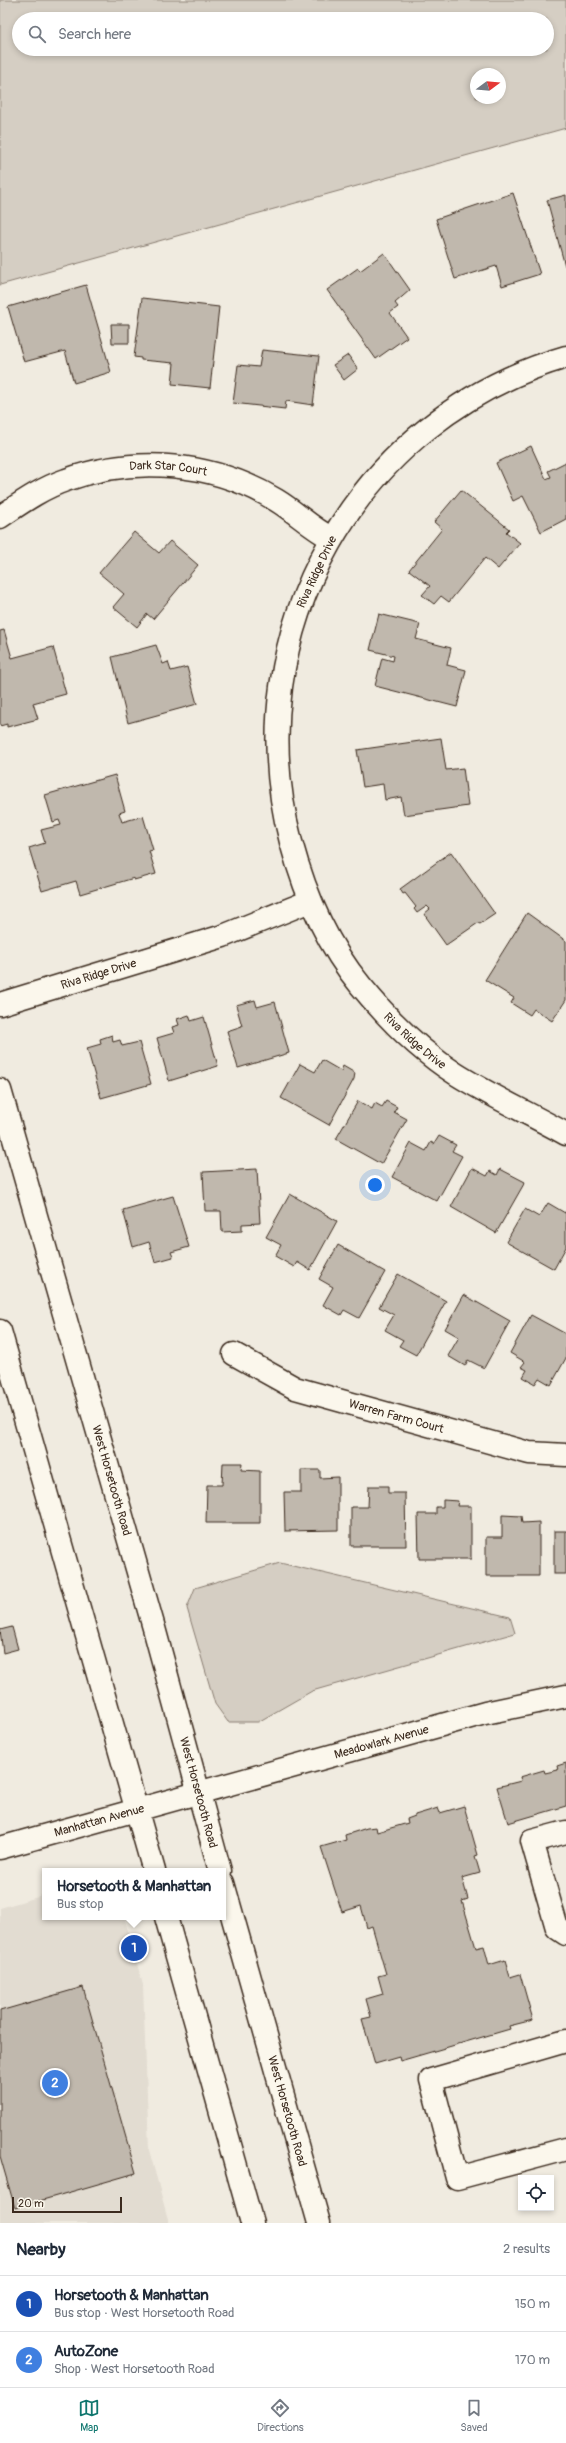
<!DOCTYPE html>
<meta charset="utf-8">
<style>
:root{--surface:#fff;--page:#f2f2f3;--text:#1f2937;--muted:#747a83;--line:#e0e1e3;--accent:#0f766e}
body{margin:0;font-family:Pangolin,sans-serif;background:var(--page);color:var(--text)}
.controls{position:absolute;right:12px;bottom:12px;display:grid;overflow:hidden;border-radius:0px;box-shadow:0 2px 6px #0003}
.controls button{width:36px;height:36px;display:grid;place-items:center;padding:0;border:0;border-bottom:1px solid var(--line);background:var(--surface);color:var(--text);font:20px sans-serif}
.compass{position:absolute;left:470px;top:68px;width:36px;height:36px;border-radius:50%;background:var(--surface);box-shadow:0 2px 6px #0003;rotate:74deg}
.scale{position:absolute;left:12px;bottom:10px;width:110px;box-sizing:border-box;padding-left:4px;border:2px solid #3b2a1e;border-top:0;font-size:11px;line-height:14px;white-space:nowrap;color:#3b2a1e;-webkit-text-stroke:3px #fbf7ec;paint-order:stroke}
.you{position:absolute;left:375px;top:1185px;width:14px;height:14px;margin:-10px;border:3px solid #fff;border-radius:50%;background:#1a73e8;box-shadow:0 0 0 6px #1a73e833}
.badge{display:grid;place-items:center;width:26px;height:26px;border-radius:50%;background:var(--accent);color:#fff;font-size:13px;font-weight:700}
.pin{position:absolute;translate:-50% -50%;border:2px solid #fff;box-shadow:0 1px 4px #0006}
.popup{position:absolute;left:42px;top:1868px;width:184px;height:52px;box-sizing:border-box;display:grid;place-content:center;border-radius:0px;background:var(--surface);filter:drop-shadow(0 1px 3px #0005);font-size:13px;white-space:nowrap;color:var(--muted)}
.popup b{font-size:15px;color:var(--text)}
.popup::after{content:'';position:absolute;left:50%;top:100%;margin-left:-8px;border:8px solid transparent;border-top-color:var(--surface)}
.list{margin:0;padding:0;list-style:none}
h2{display:flex;justify-content:space-between;align-items:center;height:52px;margin:0;padding:0 16px;font-size:17px}
h2 small{font-size:13px;font-weight:400;color:var(--muted)}
.list li{display:grid;grid-template-columns:26px 1fr auto;gap:12px;align-items:center;box-sizing:border-box;height:56px;padding:0 16px;border-top:1px solid var(--line)}
.list b{display:block;font-size:15px;white-space:nowrap}
.list p{margin:0;font-size:13px;white-space:nowrap;color:var(--muted)}
.list em{font-size:13px;font-style:normal;color:var(--muted)}
.icon{flex:none;width:22px;height:22px;fill:none;stroke:currentColor;stroke-width:2;stroke-linecap:round;stroke-linejoin:round}
.map{position:relative;flex:none;width:566px;height:2223px;overflow:hidden}
.search{position:absolute;background:var(--surface);box-shadow:0 2px 6px #0003;left:12px;right:12px;top:12px;height:44px;display:flex;align-items:center;gap:10px;box-sizing:border-box;padding:0 14px;border-radius:22px;color:var(--muted);font-size:15px}
.sheet{height:164px;background:var(--surface)}
nav{display:flex;justify-content:space-around;align-items:center;box-sizing:border-box;height:56px;border-top:1px solid var(--line);background:var(--surface);font-size:11px;color:var(--muted)}
nav a{display:grid;justify-items:center;gap:2px}
nav .on{color:var(--accent)}
.map>svg:first-child{display:block}
</style>
<div class="map">
<svg width="566" height="2223" viewBox="0 0 566 2223">
<rect width="100%" height="100%" fill="#f0ebe0"/>
<filter id="ink" filterUnits="userSpaceOnUse"><feTurbulence type="fractalNoise" baseFrequency=".025" numOctaves="2"/><feDisplacementMap in="SourceGraphic" scale="8" xChannelSelector="R" yChannelSelector="G"/><feConvolveMatrix kernelMatrix="1 2 1 2 8 2 1 2 1" color-interpolation-filters="sRGB"/></filter>
<g filter="url(#ink)">
<path fill="#e2dcd1" d="M45,1893V1917H124L143,1985L149,2150L169,2223H0V1908L38,1897Z"/>
<g fill="#d5cec3" stroke="#887c70" fill-rule="evenodd">
<path d="M0,0H566V128L0,285ZM19,19H547V49H19ZM476,74H500V98H476Z"/>
<path d="M280,1563L510,1617L515,1633L312,1691L258,1722H228L215,1704L187,1608L195,1588Z"/>
</g>
<g fill="#c0b8ad" stroke="#3b2a1e">
<path d="M513,193L540,274L502,286L496,266L455,279L436,219Z"/>
<path d="M566,195V266H565L547,200Z"/>
<path d="M384,253L410,290L395,303L398,307L390,313L407,337L376,359L327,290L358,268L360,271Z"/>
<path d="M86,285L111,372L74,383L65,351L24,362L8,307Z"/>
<path d="M142,298L219,307L210,388L172,384L174,363L141,360V358L134,357Z"/>
<path d="M111,324H129V343H112Z"/>
<path d="M262,350L319,356L313,405L286,401L285,409L233,403L238,365L259,367Z"/>
<path d="M348,355L358,369L344,380L333,365Z"/>
<path d="M531,446L546,479L551,477L548,471L566,462V519L541,532L523,496L513,501L496,463Z"/>
<path d="M461,490L509,529L506,532L520,543L498,569L485,558L449,602L441,596L434,604L422,595L430,586L409,570L442,529L434,522Z"/>
<path d="M134,532L159,553L170,541L198,565L153,619L147,614L137,627L113,607L124,594L99,573Z"/>
<path d="M379,614L420,624L416,639L451,648L447,665L466,670L457,707L375,686L382,658L393,661L394,656L370,650Z"/>
<path d="M4,630L12,658L53,647L66,694L33,703L38,719L7,727V724L0,726V631Z"/>
<path d="M156,645L163,664L168,662L171,671L187,667L197,704L128,723L112,657Z"/>
<path d="M441,738L446,770L463,768L468,806L404,815L401,797L385,800L383,784L363,787L357,750Z"/>
<path d="M115,775L125,811L119,813L122,822L143,816L153,850L149,851L156,874L134,880V878L80,894L76,881L42,891L29,848L45,843L41,830L61,825L59,820L53,822L45,795Z"/>
<path d="M451,852L495,914L480,924L478,923L446,945L424,914L430,909L427,906L417,913L414,909L416,907L405,893L403,894L400,889Z"/>
<path d="M527,913L566,941V1000L552,1021L534,1009L530,1015L511,1003L514,998L485,980Z"/>
<path d="M255,1000L257,1007L275,1002L289,1053L238,1068L227,1031L242,1026L236,1005Z"/>
<path d="M189,1015L191,1021L204,1017L218,1066L169,1081L157,1038L174,1033L172,1027L179,1025L177,1019Z"/>
<path d="M112,1035L113,1042L120,1040L122,1046L139,1042L151,1084L101,1098L87,1048L101,1044L100,1039Z"/>
<path d="M322,1060L341,1071L343,1066L355,1073L354,1079L329,1125L281,1098L300,1064L315,1072Z"/>
<path d="M358,1101L372,1109L375,1103L382,1107L386,1101L397,1107L394,1112L407,1119L381,1164L336,1139Z"/>
<path d="M439,1136L456,1145L452,1151L462,1156L437,1201L392,1177L411,1143L426,1151L431,1142L434,1144Z"/>
<path d="M472,1168L487,1176L490,1171L497,1175L500,1169L525,1182L496,1233L451,1207Z"/>
<path d="M257,1169L260,1223L242,1224V1231L222,1232L221,1211H205L203,1172Z"/>
<path d="M290,1194L337,1221L310,1270L297,1262L294,1267L275,1256L281,1245L266,1237Z"/>
<path d="M173,1196L189,1247L171,1252L173,1257L155,1262L149,1242L133,1247L123,1210Z"/>
<path d="M548,1203L565,1213L566,1211V1247L554,1269L506,1242L525,1209L539,1217Z"/>
<path d="M338,1245L385,1272L359,1318L344,1310L341,1315L323,1305L333,1287L319,1279Z"/>
<path d="M398,1274L446,1301L416,1355L399,1346L403,1340L385,1330L394,1315L379,1307Z"/>
<path d="M464,1295L510,1321L484,1368L468,1360L465,1366L448,1356L459,1337L445,1329Z"/>
<path d="M531,1315L566,1334V1358L551,1385L539,1378L535,1384L523,1377L527,1370L521,1367L525,1362L510,1353Z"/>
<path d="M223,1463H242L241,1470L260,1471V1523H206L207,1485H222Z"/>
<path d="M301,1470H320V1478L338,1477V1530L285,1531L284,1492H301Z"/>
<path d="M369,1486H388V1493H405L406,1546H351V1507H368Z"/>
<path d="M443,1500L458,1501L457,1506H471V1559H419L418,1514H436V1507H443Z"/>
<path d="M502,1515L521,1516L522,1523L539,1522V1576H486V1537H502Z"/>
<rect x="554" y="1531" width="12" height="43"/>
<path d="M12,1627L18,1649L3,1653L0,1630Z"/>
<path d="M566,1763V1806L508,1823L497,1787L521,1781L520,1777L544,1770L545,1773L558,1770L557,1766Z"/>
<path d="M464,1806L478,1855L475,1856L480,1873L462,1878L468,1899L462,1901L476,1948L484,1946L489,1965L505,1960L510,1977L520,1974L533,2020L509,2026L510,2029L400,2061L399,2057L375,2064L362,2019L371,2017L366,1999L383,1994L378,1976L386,1974L372,1926L367,1928L361,1906L342,1912L321,1847L346,1840L345,1835L367,1828L376,1827L377,1832L408,1823L407,1819L415,1816V1815L438,1808L440,1813Z"/>
<path d="M83,1987L136,2173L15,2208L0,2156V2011Z"/>
</g>
<g fill="none" stroke-linecap="round" stroke-linejoin="round">
<g stroke="#3b2a1e" stroke-width="25">
<g id="minor">
<path id="s1" d="M566,357C358,417 235,632 291,842C305,894 327,945 361,986C388,1019 420,1051 456,1074C491,1096 530,1114 566,1134"/>
<path id="s2" d="M0,517C21,503 42,488 66,480C135,455 214,462 276,500C296,512 311,528 331,538"/>
<path id="s3" d="M0,1004L223,936L310,901"/>
<path id="s4" d="M234,1354L295,1388L529,1453L566,1455"/>
<path d="M566,1832L532,1841L557,1928L566,1934"/>
<path id="s5" d="M0,1848L485,1713L566,1696"/>
<path d="M566,2041L431,2080L457,2178L566,2149"/>
</g>
</g>
<g stroke="#3b2a1e" stroke-width="25">
<g id="major">
<path id="s6" d="M0,1090L154,1628L220,1871"/>
<path d="M0,1331L154,1871"/>
<path id="s7" d="M223,1883L319,2223"/>
<path d="M166,1917L252,2223"/>
</g>
</g>
<use href="#minor" stroke="#fbf7ec" stroke-width="22"/>
<use href="#major" stroke="#fbf7ec" stroke-width="22"/>
</g>
</g>
<g text-anchor="middle" dominant-baseline="central" stroke-width="3" stroke-linejoin="round" paint-order="stroke">
<g font-size="12" fill="#3b2a1e" stroke="#fbf7ec">
<text stroke="none"><textPath href="#s2" startOffset="180">Dark Star Court</textPath></text>
<text transform="translate(317 572) rotate(-65)">Riva Ridge Drive</text>
<text stroke="none"><textPath href="#s3" startOffset="103">Riva Ridge Drive</textPath></text>
<text stroke="none"><textPath href="#s1" startOffset="856">Riva Ridge Drive</textPath></text>
<text stroke="none"><textPath href="#s4" startOffset="175">Warren Farm Court</textPath></text>
<text stroke="none"><textPath href="#s6" startOffset="406">West Horsetooth Road</textPath></text>
<text stroke="none"><textPath href="#s5" startOffset="396">Meadowlark Avenue</textPath></text>
<text stroke="none"><textPath href="#s6" startOffset="730">West Horsetooth Road</textPath></text>
<text stroke="none"><textPath href="#s5" startOffset="103">Manhattan Avenue</textPath></text>
<text stroke="none"><textPath href="#s7" startOffset="237">West Horsetooth Road</textPath></text>
</g>
</g>
</svg>
<div class="controls">
<button><svg class="icon" aria-label="locate" viewBox="0 0 24 24"><circle cx="12" cy="12" r="6"/><path d="M12 2v4M12 18v4M2 12h4M18 12h4"/></svg></button>
</div>
<svg class="compass" viewBox="-18 -18 36 36"><path d="M0-13l5 13h-10z" fill="#e53935"/><path d="M0 13l5-13h-10z" fill="#747a83"/></svg>
<div class="scale">20 m</div>
<div class="you"></div>
<div class="pin badge" style="left:134px;top:1948px;background:#1a4fb4">1</div>
<div class="popup"><b>Horsetooth &amp; Manhattan</b>Bus stop</div>
<div class="pin badge" style="left:55px;top:2083px;background:#3f7fe0">2</div>
<div class="search"><svg class="icon" aria-label="search" viewBox="0 0 24 24"><circle cx="10" cy="10" r="6"/><path d="M15 15l6 6"/></svg>Search here</div>
</div>
<section class="sheet">
<h2>Nearby<small>2 results</small></h2>
<ul class="list">
<li><span class="badge" style="background:#1a4fb4">1</span><div><b>Horsetooth &amp; Manhattan</b><p>Bus stop · West Horsetooth Road</p></div><em>150 m</em></li>
<li><span class="badge" style="background:#3f7fe0">2</span><div><b>AutoZone</b><p>Shop · West Horsetooth Road</p></div><em>170 m</em></li>
</ul>
</section>
<nav>
<a class="on"><svg class="icon" aria-label="map" viewBox="0 0 24 24"><path d="M3 6l6-2 6 2 6-2v14l-6 2-6-2-6 2zM9 4v14M15 6v14"/></svg>Map</a>
<a><svg class="icon" aria-label="directions" viewBox="0 0 24 24"><path d="M12 3l9 9-9 9-9-9zM9 14v-3h6M13 9l2 2-2 2"/></svg>Directions</a>
<a><svg class="icon" aria-label="saved" viewBox="0 0 24 24"><path d="M7 4h10v16l-5-4-5 4z"/></svg>Saved</a>
</nav>
